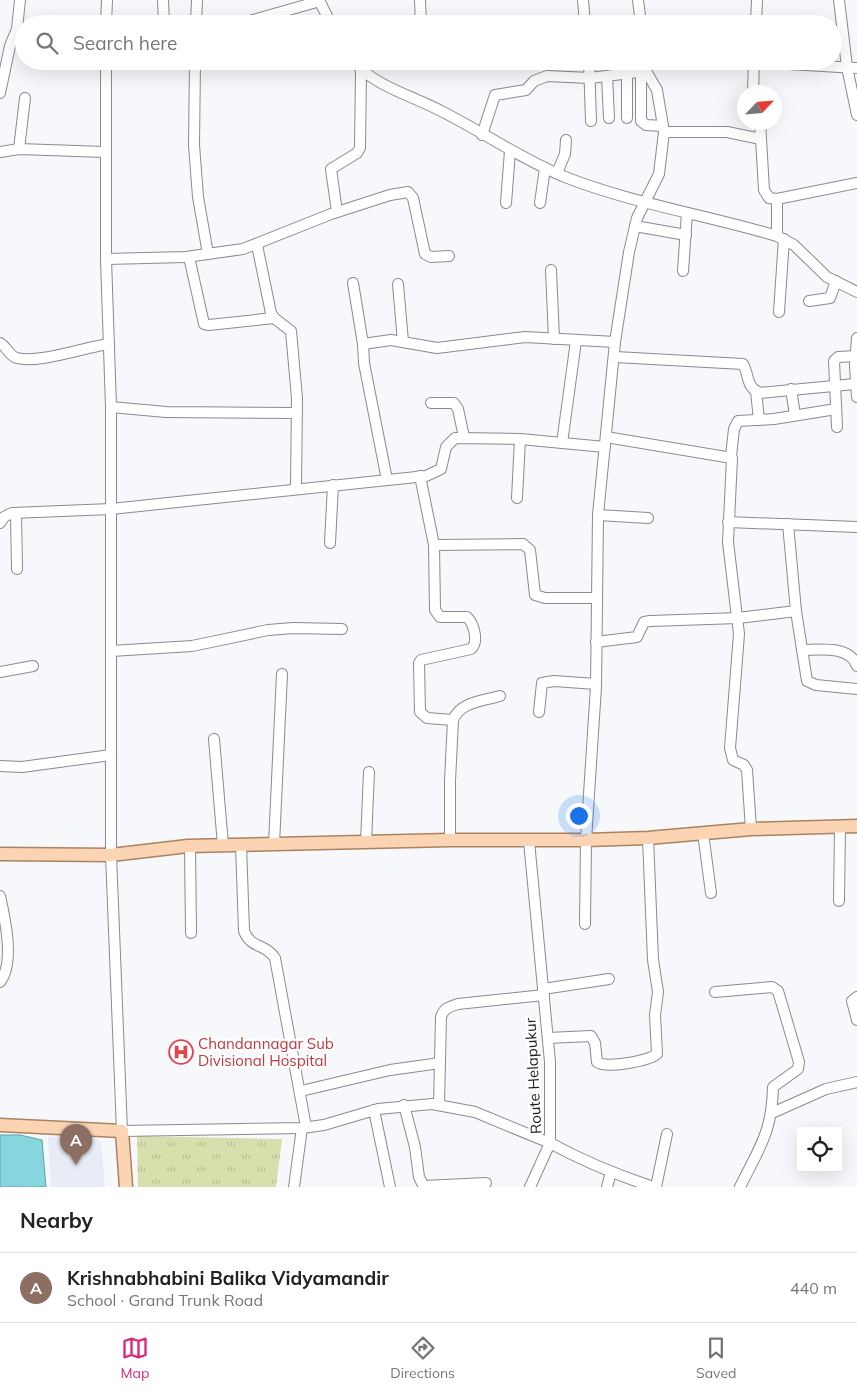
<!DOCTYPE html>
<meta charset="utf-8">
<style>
:root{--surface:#fff;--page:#f2f2f2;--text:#222;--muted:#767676;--line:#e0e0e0;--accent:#db2777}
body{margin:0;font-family:Mulish,sans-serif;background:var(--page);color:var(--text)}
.controls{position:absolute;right:15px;bottom:15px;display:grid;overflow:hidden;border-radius:0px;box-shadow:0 5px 20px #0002}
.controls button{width:45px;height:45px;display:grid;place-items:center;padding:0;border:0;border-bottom:1px solid var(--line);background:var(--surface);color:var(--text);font:25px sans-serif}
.compass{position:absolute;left:737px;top:85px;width:45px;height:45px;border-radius:50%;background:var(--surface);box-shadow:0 5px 20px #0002;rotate:64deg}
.you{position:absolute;left:578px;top:815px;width:18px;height:18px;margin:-12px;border:4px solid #fff;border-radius:50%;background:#1a73e8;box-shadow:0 0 0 8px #1a73e833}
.badge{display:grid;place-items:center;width:32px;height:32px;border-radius:50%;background:var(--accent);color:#fff;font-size:16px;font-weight:700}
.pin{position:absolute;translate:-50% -41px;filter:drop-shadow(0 1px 2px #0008)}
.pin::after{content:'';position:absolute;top:26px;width:18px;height:15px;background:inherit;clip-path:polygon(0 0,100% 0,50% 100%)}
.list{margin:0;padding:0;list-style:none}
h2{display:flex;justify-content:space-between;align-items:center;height:65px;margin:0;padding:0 20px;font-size:21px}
h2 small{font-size:16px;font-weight:400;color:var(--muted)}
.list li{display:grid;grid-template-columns:32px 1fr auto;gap:15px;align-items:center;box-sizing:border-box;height:70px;padding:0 20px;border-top:1px solid var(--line)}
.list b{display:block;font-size:19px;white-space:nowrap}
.list p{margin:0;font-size:16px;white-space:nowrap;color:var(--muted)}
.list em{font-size:16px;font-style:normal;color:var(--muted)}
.icon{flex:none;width:28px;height:28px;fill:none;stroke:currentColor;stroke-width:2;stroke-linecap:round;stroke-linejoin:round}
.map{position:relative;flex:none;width:857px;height:1187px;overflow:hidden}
.search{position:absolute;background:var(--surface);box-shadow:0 5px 20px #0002;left:15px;right:15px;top:15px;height:55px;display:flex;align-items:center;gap:12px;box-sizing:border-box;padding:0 18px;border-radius:28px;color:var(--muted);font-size:19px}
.sheet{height:135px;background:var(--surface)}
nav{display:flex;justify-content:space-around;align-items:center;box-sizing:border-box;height:70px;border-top:1px solid var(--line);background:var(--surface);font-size:14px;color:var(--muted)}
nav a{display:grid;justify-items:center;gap:2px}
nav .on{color:var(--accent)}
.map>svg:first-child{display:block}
</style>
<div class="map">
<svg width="857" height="1187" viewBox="0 0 857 1187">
<defs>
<pattern id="park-tufts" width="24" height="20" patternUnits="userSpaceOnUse" patternTransform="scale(1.25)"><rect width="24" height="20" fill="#d6e0ad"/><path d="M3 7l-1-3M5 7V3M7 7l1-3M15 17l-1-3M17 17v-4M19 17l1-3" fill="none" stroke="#b7c095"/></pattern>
</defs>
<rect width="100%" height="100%" fill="#f6f8fb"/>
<path fill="#e8ecf7" d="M92,1136L101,1142L105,1187H51L48,1137Z"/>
<path fill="url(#park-tufts)" d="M137,1136L282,1139L276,1187H138Z"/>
<path fill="#85d6de" stroke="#669fa5" d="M0,1135H20L42,1140L46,1187H0Z"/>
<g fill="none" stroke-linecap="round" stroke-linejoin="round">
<g stroke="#898b8e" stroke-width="12">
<g id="minor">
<path d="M163,0L164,24"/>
<path d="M319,0L331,24"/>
<path d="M420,0L421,24"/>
<path d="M583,0L585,24"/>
<path d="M638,0L641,24"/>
<path d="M839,0L847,67L857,115"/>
<path d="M106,24L107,0"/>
<path d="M196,24L197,0"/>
<path d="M239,24L320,1"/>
<path d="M756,24L757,0"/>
<path d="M106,61V259L111,407V855L122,1131L302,1128L324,1125L378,1109L432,1104L475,1112L550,1143V1062L529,841"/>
<path d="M195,61L194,145L198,197L208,254"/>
<path d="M353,61C374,86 413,96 441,111C483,132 521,159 565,177C634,204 707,215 777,236L794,245L827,277L857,292"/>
<path d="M589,61L591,121"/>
<path d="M754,62L857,68"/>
<path d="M641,72V121L646,125L663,126"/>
<path d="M607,76L609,118"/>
<path d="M753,92L754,61"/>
<path d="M0,93L10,46L17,29L20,0"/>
<path d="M627,118V74"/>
<path d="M760,122L764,190L769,198L777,199"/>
<path d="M664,132H727L761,139"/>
<path d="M482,135L495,95L526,90L534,81L547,76L590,78L646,71"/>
<path d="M19,149L25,98"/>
<path d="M0,152L19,149L105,152"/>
<path d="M557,173L565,154L566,140"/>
<path d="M506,203L510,151"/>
<path d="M540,203L545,168"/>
<path d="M337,212L331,169L357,153L360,148L361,71"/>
<path d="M635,226L686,235"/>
<path d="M777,236V199L857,183"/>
<path d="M257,245L271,313L274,318L291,331L297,398L296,489"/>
<path d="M189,257L204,324L209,325L274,318"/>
<path d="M106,259L186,257L243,249L331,214L390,195L408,192L413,198L425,254L431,257L449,256"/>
<path d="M551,270L554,339"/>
<path d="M683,271L687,213"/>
<path d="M353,283L363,344L364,363L387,480"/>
<path d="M398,284L403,342"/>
<path d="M809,301L830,298L836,281"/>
<path d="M779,312L784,239"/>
<path d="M857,338L855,365L857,397"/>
<path d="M0,343C7,347 9,356 17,358C38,364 85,347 109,344"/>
<path d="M363,344L391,340L437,348L525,337L615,342"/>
<path d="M615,357L743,364C749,374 746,388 760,393L855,384"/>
<path d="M791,389L795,415"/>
<path d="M756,391L759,420"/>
<path d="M431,403H454L458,409L464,437"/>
<path d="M111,407L166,412L297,413"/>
<path d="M837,427L834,361L838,357L856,356"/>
<path d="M606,437L732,458L728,542L739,634L730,748L733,760L744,765L747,770L751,829"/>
<path d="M562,443L576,341"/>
<path d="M731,456L734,429L738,421L774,419L836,409"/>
<path d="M420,476L434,545L435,610L440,617H467C474,624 479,642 471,649L421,660L419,663L420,712L427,718L453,720"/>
<path d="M517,498L520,439"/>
<path d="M16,513L17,569"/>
<path d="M598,515L648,518"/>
<path d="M728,522L857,527"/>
<path d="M0,523L4,517L12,513L111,509L426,476L441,469L446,447L455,438L520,439L605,447"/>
<path d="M788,524L796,611L807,681L816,685L857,689"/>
<path d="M330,543L333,485"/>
<path d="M434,545L523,544L530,550L535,595L545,598H596"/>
<path d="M596,642L637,637L644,622L650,621L738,618L796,611"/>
<path d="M802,650C819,650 850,645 857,666"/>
<path d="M111,651L192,646L268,630L293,628L342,629"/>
<path d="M0,672L33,666"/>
<path d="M539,712L542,683L554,681L596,684"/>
<path d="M214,739L223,845"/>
<path d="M0,766L22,767L111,755"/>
<path d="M703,833L711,893"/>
<path d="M450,840V781L453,720C460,702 482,701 500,696"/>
<path d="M366,842L369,772"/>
<path d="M274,844L282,674"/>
<path d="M241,845L244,931C251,949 265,943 275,958L306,1127"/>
<path d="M190,846L191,933"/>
<path d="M0,896C5,918 15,963 0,982"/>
<path d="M839,901L840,827"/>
<path d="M585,924L586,840L596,687L598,515L615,342L629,252L637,218L659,174L664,132L657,90L646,71L645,61"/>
<path d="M543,989L609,979"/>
<path d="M715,992L772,987L778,991L799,1062L798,1069L773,1087C772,1133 759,1148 740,1187"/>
<path d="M857,997L852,1001L857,1020"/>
<path d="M548,1038L591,1036L595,1043L597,1062C605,1069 648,1061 657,1054L655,1015L658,992L653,960L648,838"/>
<path d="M301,1091L390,1070L440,1063"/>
<path d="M404,1105L415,1147L419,1177L424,1187"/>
<path d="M439,1105L441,1017C444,1008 449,1007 458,1004L544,995"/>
<path d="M374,1110L390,1187"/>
<path d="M772,1113L826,1089L857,1082"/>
<path d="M423,1186L486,1183"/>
<path d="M294,1187L302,1128"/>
<path d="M530,1187L550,1143C583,1161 617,1175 653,1187"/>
<path d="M607,1187L611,1172"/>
<path d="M656,1187L667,1134"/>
</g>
</g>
<g stroke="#ac825f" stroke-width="15">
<g id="major">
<path d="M0,854L111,855L188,846L450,840H586L648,838L751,829L857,826"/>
<path d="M0,1125L122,1131L126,1187"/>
</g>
</g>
<use href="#minor" stroke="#fff" stroke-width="10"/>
<use href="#major" stroke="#fbd4b3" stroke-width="12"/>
</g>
<defs>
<g id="hospital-ring" transform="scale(1.25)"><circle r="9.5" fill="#fff" stroke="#e0444e" stroke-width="1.5"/><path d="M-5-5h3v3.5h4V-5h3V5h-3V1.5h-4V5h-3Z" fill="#e0444e"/></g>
</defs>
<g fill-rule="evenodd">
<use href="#hospital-ring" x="181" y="1052"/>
</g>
<g text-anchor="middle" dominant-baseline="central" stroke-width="4.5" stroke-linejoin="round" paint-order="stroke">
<g font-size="15" fill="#be3a42" stroke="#fff" text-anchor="start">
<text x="198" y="1043">Chandannagar Sub<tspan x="198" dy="17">Divisional Hospital</tspan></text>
</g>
<g font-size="15" fill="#1f1f21" stroke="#fff">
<text transform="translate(533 1076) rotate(-93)">Route Helapukur</text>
</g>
</g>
</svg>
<div class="controls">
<button><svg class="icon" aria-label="locate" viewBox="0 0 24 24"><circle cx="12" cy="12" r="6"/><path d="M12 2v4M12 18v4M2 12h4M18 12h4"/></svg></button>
</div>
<svg class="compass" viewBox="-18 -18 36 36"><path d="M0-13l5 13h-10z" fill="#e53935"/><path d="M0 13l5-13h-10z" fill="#767676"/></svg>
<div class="you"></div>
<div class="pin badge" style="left:76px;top:1165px;background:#8d6e63">A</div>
<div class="search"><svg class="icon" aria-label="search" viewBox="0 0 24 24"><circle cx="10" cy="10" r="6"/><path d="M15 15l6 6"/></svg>Search here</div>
</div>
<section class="sheet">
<h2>Nearby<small></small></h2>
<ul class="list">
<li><span class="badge" style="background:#8d6e63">A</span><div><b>Krishnabhabini Balika Vidyamandir</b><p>School · Grand Trunk Road</p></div><em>440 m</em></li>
</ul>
</section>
<nav>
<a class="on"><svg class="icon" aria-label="map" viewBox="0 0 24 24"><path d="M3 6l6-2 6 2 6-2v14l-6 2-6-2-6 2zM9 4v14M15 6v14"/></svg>Map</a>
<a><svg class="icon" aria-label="directions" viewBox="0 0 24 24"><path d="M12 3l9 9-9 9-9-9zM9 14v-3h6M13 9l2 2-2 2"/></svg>Directions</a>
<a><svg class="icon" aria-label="saved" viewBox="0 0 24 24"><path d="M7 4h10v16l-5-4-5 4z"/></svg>Saved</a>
</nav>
